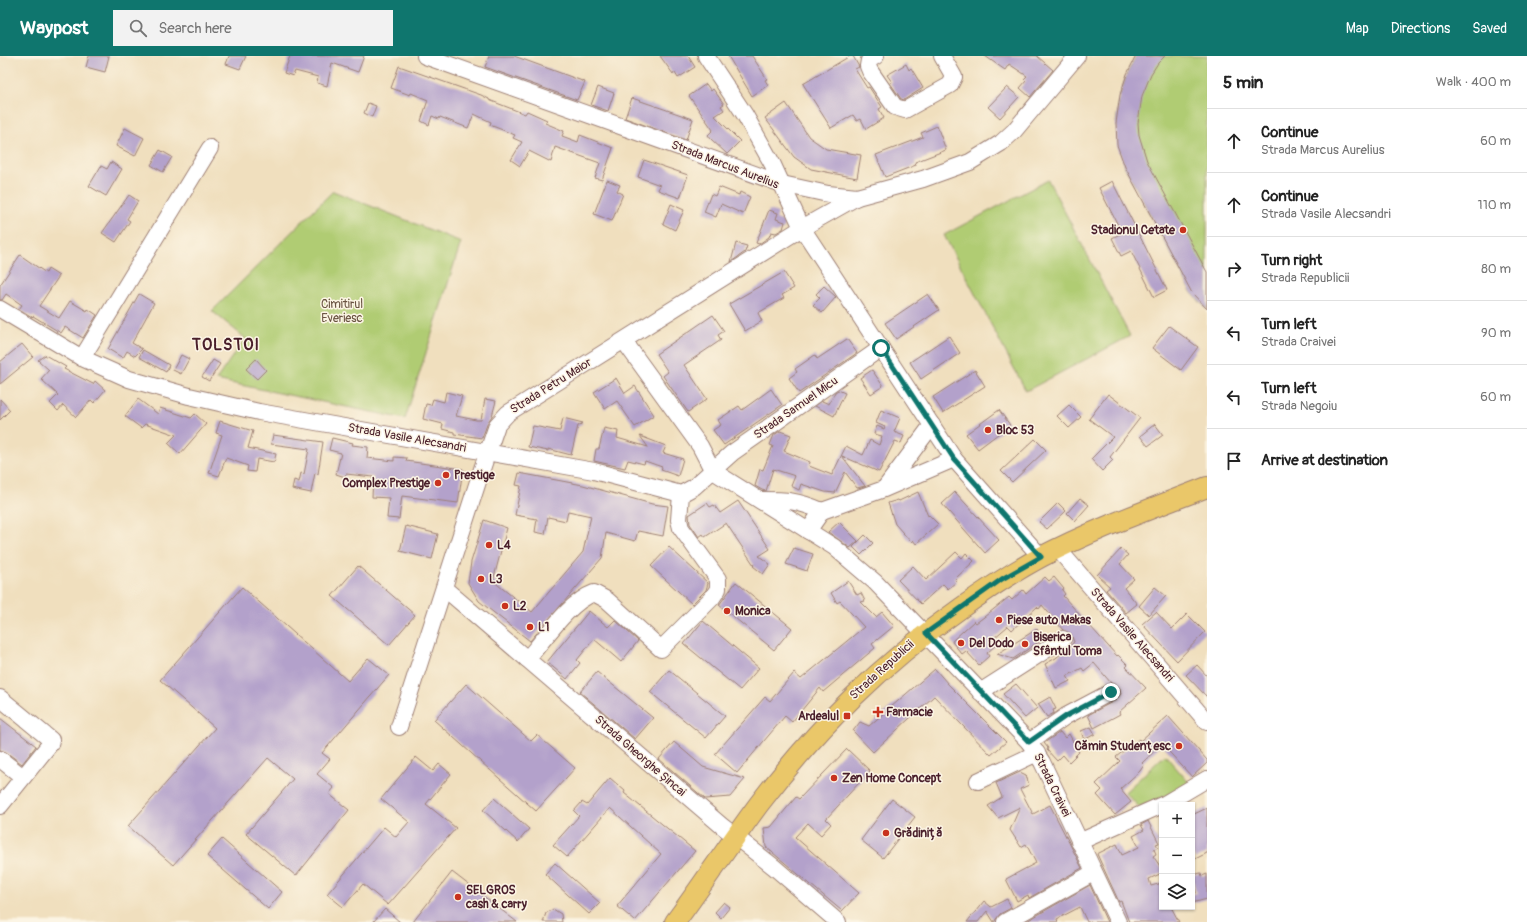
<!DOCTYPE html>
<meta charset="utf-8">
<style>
:root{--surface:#fff;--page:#f2f2f2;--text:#222;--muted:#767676;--line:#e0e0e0;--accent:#0f766e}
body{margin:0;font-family:Pangolin,sans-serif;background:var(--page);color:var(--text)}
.controls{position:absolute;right:12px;bottom:12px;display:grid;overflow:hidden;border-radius:0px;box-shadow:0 1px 3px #0004}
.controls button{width:36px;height:36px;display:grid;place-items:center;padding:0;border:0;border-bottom:1px solid var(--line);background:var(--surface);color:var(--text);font:20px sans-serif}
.stop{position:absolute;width:12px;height:12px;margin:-9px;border:3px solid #0f766e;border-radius:50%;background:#fff}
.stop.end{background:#0f766e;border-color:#fff;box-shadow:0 1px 4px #0008}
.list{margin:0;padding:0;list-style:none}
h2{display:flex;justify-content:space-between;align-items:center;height:52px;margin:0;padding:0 16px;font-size:17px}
h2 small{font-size:13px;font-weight:400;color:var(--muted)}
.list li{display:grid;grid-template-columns:26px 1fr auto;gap:12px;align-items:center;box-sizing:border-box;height:64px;padding:0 16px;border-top:1px solid var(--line)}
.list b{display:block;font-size:15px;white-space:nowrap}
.list p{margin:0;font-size:13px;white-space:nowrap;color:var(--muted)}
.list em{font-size:13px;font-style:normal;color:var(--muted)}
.icon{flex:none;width:22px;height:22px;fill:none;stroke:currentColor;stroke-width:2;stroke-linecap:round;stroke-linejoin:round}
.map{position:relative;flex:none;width:1207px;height:866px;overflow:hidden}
header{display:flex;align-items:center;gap:24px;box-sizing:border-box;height:56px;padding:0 20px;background:var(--accent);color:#fff}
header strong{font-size:19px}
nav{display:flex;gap:22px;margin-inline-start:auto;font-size:14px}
.search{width:280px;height:36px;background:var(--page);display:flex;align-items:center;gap:10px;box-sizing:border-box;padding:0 14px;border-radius:0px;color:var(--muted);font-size:15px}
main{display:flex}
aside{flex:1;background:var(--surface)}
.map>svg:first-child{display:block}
</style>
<header>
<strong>Waypost</strong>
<div class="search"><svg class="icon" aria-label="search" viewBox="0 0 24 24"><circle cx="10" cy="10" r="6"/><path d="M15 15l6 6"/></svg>Search here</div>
<nav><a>Map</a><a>Directions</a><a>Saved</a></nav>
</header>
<main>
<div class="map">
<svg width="1207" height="866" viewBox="0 0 1207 866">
<rect width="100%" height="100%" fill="#fcf5e5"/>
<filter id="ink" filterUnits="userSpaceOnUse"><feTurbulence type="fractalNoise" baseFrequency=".025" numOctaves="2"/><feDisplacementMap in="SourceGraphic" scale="8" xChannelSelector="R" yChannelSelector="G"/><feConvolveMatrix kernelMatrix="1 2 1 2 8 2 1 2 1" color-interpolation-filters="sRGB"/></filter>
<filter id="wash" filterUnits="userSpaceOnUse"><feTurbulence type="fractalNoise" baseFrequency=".012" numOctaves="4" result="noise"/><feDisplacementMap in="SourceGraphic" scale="16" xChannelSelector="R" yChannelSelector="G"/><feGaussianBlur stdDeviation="0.9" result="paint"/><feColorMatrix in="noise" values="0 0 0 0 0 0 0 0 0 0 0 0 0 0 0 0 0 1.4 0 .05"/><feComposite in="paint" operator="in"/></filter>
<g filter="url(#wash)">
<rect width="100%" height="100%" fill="#f0dfbe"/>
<g fill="#b0cc73" stroke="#7d764f">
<path d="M1136,0H1207V253L1192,237L1125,111L1116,67L1120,39L1127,18Z"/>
<path d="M1048,124L1130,280L1026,335L944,179Z"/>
<path d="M333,135L461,186L405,363L216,324L245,282L212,255Z"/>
<path d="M1165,699L1191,729L1139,751L1125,736Z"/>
</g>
<g id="blocks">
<g fill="#b3a1cb">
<path d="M89,0H109L105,16L86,11Z"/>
<path d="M229,0H246L240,13L226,8Z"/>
<path d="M290,0H364L358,16L332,7L327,30L317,27L318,21L295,15L293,20L284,17Z"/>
<path d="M489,0H514L585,26L577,44L485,11Z"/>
<path d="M660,0H688L695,11L678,22L675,17L673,18Z"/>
<path d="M728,0H752L767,23L765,24L768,29L752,40Z"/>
<path d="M850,0H853L859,11L855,13L867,32L869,31L882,51L879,53L884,62L866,73L861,63L857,65L853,59L831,72L803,28Z"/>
<path d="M985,0H1037L1053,14L1030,41L1020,32L1026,25L1024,23L1027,20L1009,8L1005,14Z"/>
<path d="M1136,0H1165L1158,7L1151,18L1142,40L1138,67L1139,79L1147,105L1207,216V253L1192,237L1125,111L1117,89L1116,67L1120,39L1127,18Z"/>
<path d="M906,8L909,14L911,12L923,32L904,44L901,43L890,27L892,26L887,19Z"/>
<path d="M399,10L481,39L489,43V44L525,58L527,55L547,64L545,67L564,75L562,80L578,86L580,79L613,92L602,124L595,122L600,107L555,91L551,106L529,95L520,110L511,104L522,86L513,82L515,79L490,69L491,66L474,58L468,72L440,61L439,63L432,60L429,69L421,65L428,44L411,37L410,39L391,32Z"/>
<path d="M706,28L711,35L713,33L724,48L721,50L724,54L715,60L740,85L727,98L711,83L708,79L713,74L689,40Z"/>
<path d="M598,31L614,37L608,55L591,49Z"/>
<path d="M1007,31L1019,41L1000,62L988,51Z"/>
<path d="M632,42L693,63L686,84L625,62Z"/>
<path d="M368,47L376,50L372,61L364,57Z"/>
<path d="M786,47L809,81L826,93L861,99L857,122L811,113L794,101L765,62Z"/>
<path d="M937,70L946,94L915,106L916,109L885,121L876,99L923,81L921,77Z"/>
<path d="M125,72L144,82L135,100L116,90Z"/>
<path d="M160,94L172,101L163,116L151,109Z"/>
<path d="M644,104L688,119L680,142L658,134L660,129L638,121Z"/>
<path d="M111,106L122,113L106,140L89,130L101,110L107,113Z"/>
<path d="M607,124L620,129L617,135L623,138L612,165L594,158Z"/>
<path d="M1112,125L1167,234L1154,241L1131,195L1121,200L1112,182L1122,177L1099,132Z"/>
<path d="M719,131L739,139L740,136L750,141L743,158L721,148L716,161L704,156L711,138L715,140Z"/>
<path d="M129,139L138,145L127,163L130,165L116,186L102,177Z"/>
<path d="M671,148L684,154L675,174L663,168Z"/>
<path d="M769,154L778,157L776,163L785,166L783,173L776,177L771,176L769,181L759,188L756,187Z"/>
<path d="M736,187L747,190L745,196L731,206Z"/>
<path d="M20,199L46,217L48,213L59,220L39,250L59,262L70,245L87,255L88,253L97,259L83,282L65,271L61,277L33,260L32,261L19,253L22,249L6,238L2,244H0V229Z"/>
<path d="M784,216L794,232L782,239L784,242L758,257L762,265L745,275L729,248Z"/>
<path d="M824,230L836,241L822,257L813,249L820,242L816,238Z"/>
<path d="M139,238L154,247L132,287L142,293L135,300L127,295L123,302L108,293Z"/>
<path d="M928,238L939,254L896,283L885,267Z"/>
<path d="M713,259L724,275L718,279L721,284L684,309L707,343L688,356L663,320L668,316L656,298Z"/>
<path d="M1169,270L1198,291L1181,314L1152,292Z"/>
<path d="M949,280L960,297L921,323L910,306Z"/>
<path d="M847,283L857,297L799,337L789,322L797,316L795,313L815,299L817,303Z"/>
<path d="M22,288L33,301L0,328V306Z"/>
<path d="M143,294L169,309L166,316L139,301Z"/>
<path d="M45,299L66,311L64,313L93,328L95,325L105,334L94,347L91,344L76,361L63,349L58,355L50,347L58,339L41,323L49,314L38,304Z"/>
<path d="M181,299L189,303L181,318L173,314Z"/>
<path d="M256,303L266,314L257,323L246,313Z"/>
<path d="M213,304L220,308L209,325L202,321Z"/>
<path d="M872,314L883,330L871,338L860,322Z"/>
<path d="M975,314L985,330L943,357L933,341Z"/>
<path d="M616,322L625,337L635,330L654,359L635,371L617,345L605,353L594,336Z"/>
<path d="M771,333L782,349L724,389L713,374L721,369L718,364L739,350L742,354Z"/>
<path d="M838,334L845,337L834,360L815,350L822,345L829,348L835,336Z"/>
<path d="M446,336L462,340L456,360L476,364H481L485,343L496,345L492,360L488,366L482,382L454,378V376L442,373L443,368L423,363L426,348L431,349L433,343L444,346Z"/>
<path d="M1108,338L1140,362L1110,401L1113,404L1102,415L1091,403L1113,381L1089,363Z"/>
<path d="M0,343L10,354L0,364Z"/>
<path d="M138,343L158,358L160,352L191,362L195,358L206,368L180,398L168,387L176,379L145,368L141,372L125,360Z"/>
<path d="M1069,349L1081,361L1069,372L1057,360Z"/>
<path d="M881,354L900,362L894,376L904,380L901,387L895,385L879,416L842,400L865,430L857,432L845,416L835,437L825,436L801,428L799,434L791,430L795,420L773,413L766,435L762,434L755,430L760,413L763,414L773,390L770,389L774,379L780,375L791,379L784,395L810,406L809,410L832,419L846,390L863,399L870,384L879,389L882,380L874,378L877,370L884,373L885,371L876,367Z"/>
<path d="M999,354L1010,369L978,393L966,378Z"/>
<path d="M563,362L583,367L578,370L571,399L548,393V395L528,391L533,370L560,375Z"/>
<path d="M220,365L253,375L248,392L276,398L274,406L257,403L255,416L247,415L248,410L226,402L219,420L209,417L222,379L216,377Z"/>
<path d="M1155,368L1163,379L1148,390L1140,380Z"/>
<path d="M604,372L618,375L617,382L648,391L640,380L666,390L663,397L683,403L678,420L661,414L662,411L645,405L644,408L628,404L625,412L594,405L596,393H599Z"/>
<path d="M273,379L323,386L318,418L315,417L311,437L292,433L294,424L299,426L301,417L304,418L309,393L271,388Z"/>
<path d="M332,382L353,387L352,389L368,391L367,402L394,405V401L407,402L406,405L463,413L458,447L402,440L399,463L387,462L389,442L372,441L373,421L346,418L345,421L336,418L341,397L329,394Z"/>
<path d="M1035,383L1046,394L1012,426L1001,415Z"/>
<path d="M519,417L583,429L652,448L668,450L663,480L638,475L635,485L606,477L602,502L530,585L479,545L468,527L471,506L484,464L507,472L493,525L532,556L583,496L591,460L568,455L566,465L548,461L545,478L535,476L537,463L515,459L521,430L516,429Z"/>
<path d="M918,436L928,460L929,459L938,468L916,488L913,484L911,486L895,468L888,447L898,444L899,445Z"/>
<path d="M955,436L999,484L985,497L942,448Z"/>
<path d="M1080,442L1089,449L1075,465L1067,457Z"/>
<path d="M738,445L770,493L759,500L770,508L763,518L753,510L754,509L726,467L705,481L703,478L699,481L690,468L689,459L707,447L710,451L714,449L720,457Z"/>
<path d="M1058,447L1066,455L1047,473L1039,466Z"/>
<path d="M839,466L858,485L850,492L828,476Z"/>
<path d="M406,470L438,478L432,503L400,495Z"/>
<path d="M865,479L873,487L861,499L853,491Z"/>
<path d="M669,491L708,527L706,534L692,548L651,510Z"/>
<path d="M794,492L813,498L807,515L786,508Z"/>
<path d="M1121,493L1128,499L1120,508L1134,523L1124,532L1137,548L1126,557L1106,534L1110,531L1097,519Z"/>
<path d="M956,496L962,502L966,497L974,505L955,523L957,525L948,533L943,528L921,548L898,524L913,510L926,524Z"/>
<path d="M358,510L415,559L389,589L332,540Z"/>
<path d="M1045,521L1049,525L1054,521L1064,533L1062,534L1065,538L1063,540L1117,600L1118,599L1128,609L1126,611L1146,632L1119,656L1120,658L1094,672L1088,659L1116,644L1121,638L1120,632L1111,627L1094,607L1084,615L1082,612L1067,620L1070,625L1056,632L1045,608L1056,602L1074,586L1071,578L1063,574L1042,549L1039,553L1037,551L1012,574L1008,570L994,582L998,587L987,597L989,600L979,609L966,595L962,598L952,586L953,584L974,565L976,567L984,561L1009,541L1012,544L1023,534L1026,538Z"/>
<path d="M848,525L857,539L861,537L865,545L861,546L876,561L882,556L894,570L872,588L875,592L823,636L820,632L792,666L785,660L737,717L715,698L765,641L770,645L794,617L801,623L864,571L840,545L837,547L831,537Z"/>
<path d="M736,526L792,572L774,594L719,549Z"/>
<path d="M242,531L348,625L368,602L389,619L322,697L330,703L317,718L334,732L329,738L349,754L296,820L246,778L293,723L268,702L173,809L128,770L215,672L160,624Z"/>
<path d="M1155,531L1166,540L1149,559L1139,550Z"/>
<path d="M589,555L608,571L615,564L638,585L621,606L594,583L577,604L580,607L567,623L547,606Z"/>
<path d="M1156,556L1172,573L1187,558L1205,576L1177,605L1142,568Z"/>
<path d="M703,565L759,612L740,634L684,588Z"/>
<path d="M1037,573L1043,583L1013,603L997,598Z"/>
<path d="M1197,609L1207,620V641L1186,619Z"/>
<path d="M935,613L948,628L1006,686L991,699L934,640L873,696L853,675L860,666L869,670Z"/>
<path d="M669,614L725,660L706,682L650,636Z"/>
<path d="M597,616L653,662L635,683L580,636Z"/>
<path d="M466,628L531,685L537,679L575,712L536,755L434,664Z"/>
<path d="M1016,628L1037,652L1025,662L1003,638Z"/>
<path d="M1050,641L1056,653L1053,654L1054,657L1047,661L1038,648Z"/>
<path d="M1168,660L1207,704V707L1192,721L1162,688L1142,707L1144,709L1140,715L1120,733L1131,746L1115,759L1097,739L1102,734L1096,728L1120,705L1116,701L1139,683L1140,685Z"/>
<path d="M0,662L36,690L22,708L6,696L0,694Z"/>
<path d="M1091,671L1095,678L1084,684L1081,675Z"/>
<path d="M1060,676L1065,682L1069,678L1079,696L1069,706L1063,699L1057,705L1047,694L1048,692L1044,687Z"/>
<path d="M674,686L703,711L745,723L730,741L705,743L659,703Z"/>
<path d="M847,693L870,715L826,763L831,768L821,779L808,767L795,781L859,837L842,855L766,791L764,772L771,771L796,741L799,743Z"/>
<path d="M416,701L433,715L439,708L451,718L426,748L456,772L388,849L363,828L343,851L327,838L384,771L396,781L409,766L381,743Z"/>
<path d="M1020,716L1026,719L1029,729L1020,733L1033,758L1050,749L1082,812L1029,842L1028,839L1017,845L1006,823L1036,807L1026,788L1021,791L1010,774L1020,751L998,762L988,750L1002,741L996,727Z"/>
<path d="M610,722L625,735L624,737L695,795L635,865L617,850L661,798L610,752L567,801L553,789L579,760L574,755L582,746L587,749Z"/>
<path d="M494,742L529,773L518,786L483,754Z"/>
<path d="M892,743L915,761L883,802L861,784Z"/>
<path d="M1207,752V797L1195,803L1192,795V759Z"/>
<path d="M1148,765L1159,787L1156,788L1158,791L1154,793L1156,798L1153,800L1162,813V817L1149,823L1151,830L1162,827V851H1171L1179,866H1129L1121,845L1119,846L1097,798L1117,788L1122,799L1139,791L1133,780L1144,774L1141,769Z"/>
<path d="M222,783L282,836L268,853L207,800Z"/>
<path d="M555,807L600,847L589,858L545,818Z"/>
<path d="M452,816L517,866H413Z"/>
<path d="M1201,817L1202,820L1207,818V843L1192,847V838L1196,837L1192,819Z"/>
<path d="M1090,829L1107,866H1087L1080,851L1057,863L1058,866H1025Z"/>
<path d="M1007,843L1011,852L1000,858L994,866L987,855L978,866H967L984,845L991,851Z"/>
<path d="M724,846L730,851L721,862L715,856Z"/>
<path d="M385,853L400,866H373Z"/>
<path d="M553,853L561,858L562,866H543L546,857Z"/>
</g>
</g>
</g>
<g filter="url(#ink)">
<use href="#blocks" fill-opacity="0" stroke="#9d7f74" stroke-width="1"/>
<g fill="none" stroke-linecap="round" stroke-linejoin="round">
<g stroke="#9d7f74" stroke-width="18">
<g id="minor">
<path d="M425,0L782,128L828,138L857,141L923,123L970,106L1001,87L1014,75L1077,0"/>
<path d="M706,0L745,59L773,109L802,172L954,403L1041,501"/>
<path d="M876,0L869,4L868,10L870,15L895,51L905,54L950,29L954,21L942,0"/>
<path d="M0,253L82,302L129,323L189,340L259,356L594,415L681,438L694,431L732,397L881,292"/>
<path d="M624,285L700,390L713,415"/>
<path d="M82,302L210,92"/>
<path d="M713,415L834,491L875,526L1029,686L1042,706L1118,866"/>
<path d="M885,432L932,369"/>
<path d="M760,444C786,444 797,444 822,455"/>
<path d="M808,475L822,455L884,433L954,403"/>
<path d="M1058,493L1207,666"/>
<path d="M444,532L722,770L774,811L838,866"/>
<path d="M527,603C545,583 569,546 594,537L607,544L661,593L712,542L718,533V523L681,472L679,464L681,438"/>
<path d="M980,636L1063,583"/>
<path d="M0,642L51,684L50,688L0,750"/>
<path d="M399,671L482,413L497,369L508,357L802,172L857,141"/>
<path d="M1029,686L1066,660L1111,636"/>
<path d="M0,703L23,721"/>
<path d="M978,725L1037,697"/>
<path d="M1163,749L1207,723"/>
<path d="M1079,786L1162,749"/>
<path d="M1005,866L1093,817"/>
</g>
</g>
<g stroke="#9d7f74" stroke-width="22">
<path id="major" d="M675,866C704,827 730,787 759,748C818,671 881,608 961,552C986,534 1013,516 1041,501C1094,473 1151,453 1207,431"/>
</g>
<use href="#minor" stroke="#fff" stroke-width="16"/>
<use href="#major" stroke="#eac769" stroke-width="20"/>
</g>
</g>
<g fill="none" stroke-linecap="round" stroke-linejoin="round" filter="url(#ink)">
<path stroke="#0f766e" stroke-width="5" d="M881,292L954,403L1041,501L1002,523L926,577L1029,686L1066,660L1111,636"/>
</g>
<g fill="#c8321e" stroke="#fcf5e5" stroke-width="1.5">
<circle cx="1183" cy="174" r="4"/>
<circle cx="988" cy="374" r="4"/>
<circle cx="446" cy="419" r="4"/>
<circle cx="438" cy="427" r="4"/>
<circle cx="489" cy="489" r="4"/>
<circle cx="481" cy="523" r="4"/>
<circle cx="505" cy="550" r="4"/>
<circle cx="727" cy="555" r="4"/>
<circle cx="999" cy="564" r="4"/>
<circle cx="530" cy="571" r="4"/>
<circle cx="961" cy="587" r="4"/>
<circle cx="1025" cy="588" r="4"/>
<path d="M876 650h4v4h4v4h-4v4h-4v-4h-4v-4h4z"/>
<rect x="843" y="656" width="8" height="8" rx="2"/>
<circle cx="1179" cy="690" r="4"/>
<circle cx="834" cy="722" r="4"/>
<circle cx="886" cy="777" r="4"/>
<circle cx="458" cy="841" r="4"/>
</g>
<g text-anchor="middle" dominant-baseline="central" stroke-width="3" stroke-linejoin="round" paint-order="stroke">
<g font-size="12" fill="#4a1f2b" stroke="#fcf5e5">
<text transform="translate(725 109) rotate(21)">Strada Marcus Aurelius</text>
<text transform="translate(551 330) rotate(-32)">Strada Petru Maior</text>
<text transform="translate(796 352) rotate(-35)">Strada Samuel Micu</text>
<text transform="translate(407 382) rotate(10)">Strada Vasile Alecsandri</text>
<text transform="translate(1132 579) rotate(49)">Strada Vasile Alecsandri</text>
<text transform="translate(882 614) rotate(-42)">Strada Republicii</text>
<text transform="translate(640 700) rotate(41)">Strada Gheorghe Șincai</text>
<text transform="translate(1052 729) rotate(64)">Strada Craivei</text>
</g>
<g font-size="12" font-weight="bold" fill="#4a1f2b" stroke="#fcf5e5" text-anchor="start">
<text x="1175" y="174" text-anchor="end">Stadionul Cetate</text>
<text x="996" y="374">Bloc 53</text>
<text x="454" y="419">Prestige</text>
<text x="430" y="427" text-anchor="end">Complex Prestige</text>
<text x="497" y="489">L4</text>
<text x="489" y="523">L3</text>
<text x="513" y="550">L2</text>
<text x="735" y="555">Monica</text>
<text x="1007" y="564">Piese auto Makas</text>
<text x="538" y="571">L1</text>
<text x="1033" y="581">Biserica<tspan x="1033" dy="14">Sfântul Toma</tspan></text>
<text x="969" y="587">Del Dodo</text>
<text x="886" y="656">Farmacie</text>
<text x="839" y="660" text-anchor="end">Ardealul</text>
<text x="1171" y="690" text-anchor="end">Cămin Studențesc</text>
<text x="842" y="722">Zen Home Concept</text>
<text x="894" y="777">Grădiniță</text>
<text x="466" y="834">SELGROS<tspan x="466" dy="14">cash &amp; carry</tspan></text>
</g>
<g font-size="12" fill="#695341" stroke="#fcf5e5">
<text x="342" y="248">Cimitirul<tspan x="342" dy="14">Everiesc</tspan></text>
</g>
<g font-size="16" font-weight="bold" letter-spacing="1" fill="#4a1f2b" stroke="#fcf5e5">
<text x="226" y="289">TOLSTOI</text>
</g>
</g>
</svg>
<div class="controls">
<button>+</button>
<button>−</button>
<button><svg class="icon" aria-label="layers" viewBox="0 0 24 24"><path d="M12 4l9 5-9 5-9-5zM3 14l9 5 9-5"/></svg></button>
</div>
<div class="stop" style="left:881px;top:292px"></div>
<div class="stop end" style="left:1111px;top:636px"></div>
</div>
<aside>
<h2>5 min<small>Walk · 400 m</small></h2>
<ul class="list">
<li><svg class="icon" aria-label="ahead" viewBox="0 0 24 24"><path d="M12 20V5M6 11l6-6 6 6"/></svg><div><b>Continue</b><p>Strada Marcus Aurelius</p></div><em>60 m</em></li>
<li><svg class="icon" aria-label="ahead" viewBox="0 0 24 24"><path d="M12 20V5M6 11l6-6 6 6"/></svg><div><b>Continue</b><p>Strada Vasile Alecsandri</p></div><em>110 m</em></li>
<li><svg class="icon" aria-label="right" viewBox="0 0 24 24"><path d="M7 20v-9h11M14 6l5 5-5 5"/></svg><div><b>Turn right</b><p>Strada Republicii</p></div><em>80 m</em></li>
<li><svg class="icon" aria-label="left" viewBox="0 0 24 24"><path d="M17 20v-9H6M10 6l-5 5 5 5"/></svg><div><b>Turn left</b><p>Strada Craivei</p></div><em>90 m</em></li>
<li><svg class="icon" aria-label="left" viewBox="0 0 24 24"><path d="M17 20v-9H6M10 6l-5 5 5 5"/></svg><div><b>Turn left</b><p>Strada Negoiu</p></div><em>60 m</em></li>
<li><svg class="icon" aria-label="arrive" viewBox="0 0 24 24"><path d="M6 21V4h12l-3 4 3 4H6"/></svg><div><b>Arrive at destination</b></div></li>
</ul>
</aside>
</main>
